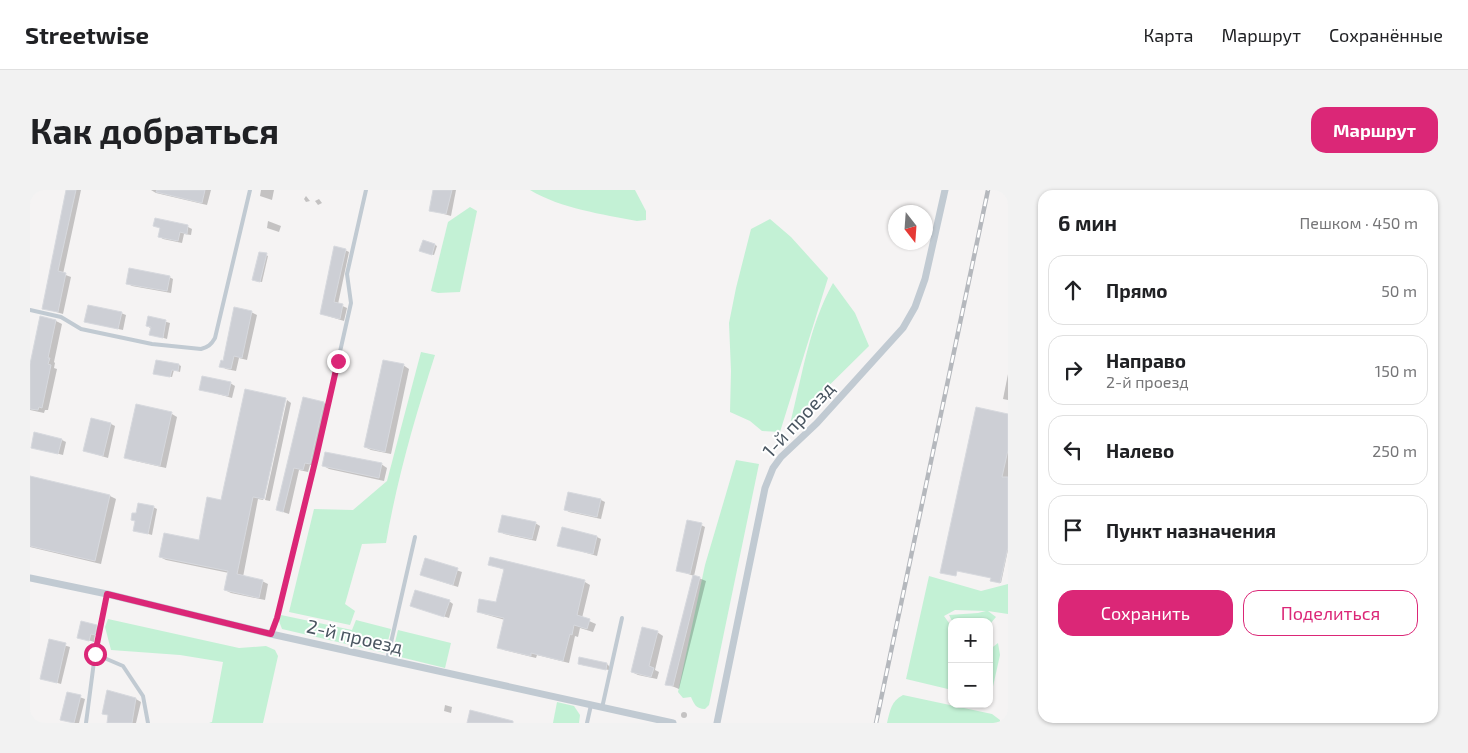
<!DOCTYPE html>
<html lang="ru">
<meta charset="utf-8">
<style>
:root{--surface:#fff;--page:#f2f2f2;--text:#202124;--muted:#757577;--line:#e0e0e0;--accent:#db2777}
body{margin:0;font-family:"Exo 2",sans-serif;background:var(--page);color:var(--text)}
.controls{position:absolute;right:15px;bottom:15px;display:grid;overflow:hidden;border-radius:10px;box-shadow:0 1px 4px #0004}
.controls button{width:45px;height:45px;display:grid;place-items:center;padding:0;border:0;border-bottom:1px solid var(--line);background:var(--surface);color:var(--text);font:25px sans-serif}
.compass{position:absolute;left:858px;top:15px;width:45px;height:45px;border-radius:50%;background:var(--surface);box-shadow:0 1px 4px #0004;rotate:163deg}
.stop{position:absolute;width:15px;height:15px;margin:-11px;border:4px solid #db2777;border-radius:50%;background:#fff}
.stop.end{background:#db2777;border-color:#fff;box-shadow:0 1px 5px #0008}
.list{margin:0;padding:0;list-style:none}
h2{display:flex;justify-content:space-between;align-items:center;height:65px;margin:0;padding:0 20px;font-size:21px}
h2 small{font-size:16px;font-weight:400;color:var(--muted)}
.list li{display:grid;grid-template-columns:32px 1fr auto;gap:15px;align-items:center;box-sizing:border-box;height:70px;margin:0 10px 10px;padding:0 10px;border:1px solid var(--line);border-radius:15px}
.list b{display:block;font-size:19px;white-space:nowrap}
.list p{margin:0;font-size:16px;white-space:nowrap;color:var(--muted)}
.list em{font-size:16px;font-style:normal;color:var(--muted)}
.actions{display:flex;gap:10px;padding:15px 20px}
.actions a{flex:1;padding:11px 0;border:1px solid var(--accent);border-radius:15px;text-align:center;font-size:18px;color:var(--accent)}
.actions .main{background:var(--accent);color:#fff}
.icon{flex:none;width:28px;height:28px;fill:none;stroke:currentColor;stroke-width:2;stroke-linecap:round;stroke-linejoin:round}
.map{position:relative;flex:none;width:978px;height:533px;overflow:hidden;border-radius:15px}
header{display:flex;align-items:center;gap:30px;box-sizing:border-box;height:70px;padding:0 25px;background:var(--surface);border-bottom:1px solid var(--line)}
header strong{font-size:24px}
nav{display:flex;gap:28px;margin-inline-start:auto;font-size:18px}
.intro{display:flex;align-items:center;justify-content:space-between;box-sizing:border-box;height:120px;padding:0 30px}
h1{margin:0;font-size:35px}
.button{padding:12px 22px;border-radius:15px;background:var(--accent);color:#fff;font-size:18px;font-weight:700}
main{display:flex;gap:30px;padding:0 30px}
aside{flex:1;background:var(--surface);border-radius:15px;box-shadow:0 1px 4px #0004}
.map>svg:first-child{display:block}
</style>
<header>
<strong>Streetwise</strong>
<nav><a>Карта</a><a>Маршрут</a><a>Сохранённые</a></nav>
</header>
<div class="intro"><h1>Как добраться</h1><a class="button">Маршрут</a></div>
<main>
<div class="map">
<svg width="978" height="533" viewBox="0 0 978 533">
<rect width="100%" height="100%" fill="#f5f3f3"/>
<g fill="#c3f1d5">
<path d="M500,0H605L616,21V30L607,31C572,24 532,19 500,0Z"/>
<path d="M440,17L447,21L430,102L408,103L401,101L418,32Z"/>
<path d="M740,29L761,47L798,88L750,242L732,241L720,231L700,222L701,181L699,133L706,98L721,39Z"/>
<path d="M803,93L825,123L839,156L760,234C772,187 779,136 803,93Z"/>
<path d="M391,162L405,165C385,227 367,289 356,353L332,354L315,414L325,421L320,435L259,422L284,319L323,320L357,291Z"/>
<path d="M706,270L729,274L679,515L675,519C666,519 664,514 661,507L653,508L648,502L675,375Z"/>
<path d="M899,386L951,401L978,394V424L958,421L966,427L960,434L959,432L922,431L919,425L948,423L956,421L925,420L914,426L922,437V500L876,489Z"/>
<path d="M251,425L322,440L326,430L361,439L355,463L252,439L249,431Z"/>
<path d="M78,429L209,458L236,456L245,460L248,466L233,533H179L182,532L193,472L150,465L81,460L75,437Z"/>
<path d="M368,440L421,453L415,478L362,465Z"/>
<path d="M968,453L970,465L962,501L959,502V460Z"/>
<path d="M873,505L962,524L970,530V533H857C860,521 861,511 873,505Z"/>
<path d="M527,512L544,516L550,525L549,533H523Z"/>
</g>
<g fill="#0003">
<path d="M38,0H51L33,84L41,87L33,124L13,118Z"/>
<path d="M121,0H181L177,15L126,3Z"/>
<path d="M231,0H244L242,10L230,6Z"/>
<path d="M404,0H426L421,26L400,20Z"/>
<path d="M276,6L280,11L276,12L274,9Z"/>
<path d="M289,9L292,13L288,15L285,11Z"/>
<path d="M126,30L158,37L162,39L161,45L154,44L152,53L133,49L129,46L131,38L125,36Z"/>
<path d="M238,31L251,36L249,42L237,38Z"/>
<path d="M405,55L407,56L404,65L393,62Z"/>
<path d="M315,60L319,62L308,114L317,118L314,131L291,124Z"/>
<path d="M236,65L238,66L232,92L225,91Z"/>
<path d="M139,87L143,89L141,103L102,96L97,93Z"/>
<path d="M221,122L227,125L217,170L209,168L206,181L196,179L191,176Z"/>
<path d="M91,123L96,125L93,140L60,133L56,131Z"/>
<path d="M119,127L140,133L137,149L121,144L122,139L117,136Z"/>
<path d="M26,131L32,134L24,172L25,173L24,178L27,179L18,220H15L14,223L0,220V180Z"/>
<path d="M127,172L149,175L151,176L150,182L144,180L142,187L126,184Z"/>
<path d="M373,175L379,179L361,264L341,260L335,257Z"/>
<path d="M978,184V210L973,209Z"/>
<path d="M200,193L205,196L202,208L170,199Z"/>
<path d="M255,209L233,310L228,309L213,387L232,391L238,394L235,410L201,403L195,400L199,383L136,370L130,367L170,351Z"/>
<path d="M274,209L294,213L299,216L286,276L280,275L278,282L269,280L259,324L247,320Z"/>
<path d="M257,210L261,213L240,311L235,310Z"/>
<path d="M947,219L978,225V360L971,393L962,391V388L927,380L926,385L912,382Z"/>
<path d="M142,224L147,227L136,278L101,270L96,267Z"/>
<path d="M81,234L85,236L78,268L55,261Z"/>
<path d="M32,250L36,252L33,265L2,257Z"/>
<path d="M351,274L357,278L354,291L299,279L294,276Z"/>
<path d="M0,288L80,306L86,309L71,374L0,357Z"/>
<path d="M571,310L575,312L571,329L539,322L535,319Z"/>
<path d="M123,317L127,319L122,345L104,340Z"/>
<path d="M505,333L510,336L506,351L474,344L470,341Z"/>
<path d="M671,335L675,337L664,386L676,391L649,499L637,494L664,386L647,380Z"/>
<path d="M567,347L571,349L567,366L529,355Z"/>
<path d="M396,370L432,382L428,397L391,385Z"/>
<path d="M459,374L555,392L560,395L552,428L566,434L563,442L550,438L548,447L545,446L539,473L507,465L506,468L474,460L468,457L475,430L454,424L448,421L466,414L475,380Z"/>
<path d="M419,411L423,414L419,428L382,416Z"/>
<path d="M67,436L71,439L69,446L65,445L64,452L49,447Z"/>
<path d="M627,442L633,446L625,480L629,482L627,489L608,485L602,482Z"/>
<path d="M20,451L40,457L31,494L11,488Z"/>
<path d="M550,469L577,474L579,476V480L552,475Z"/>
<path d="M38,503L55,509L49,533H43L32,529Z"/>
<path d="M106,509L111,512L106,533H78L80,526L74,523Z"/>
<path d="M415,515L422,517L421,523L414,521Z"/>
<circle cx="654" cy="525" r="3"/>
</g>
<g fill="#cdcfd5" stroke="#d7d9de">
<path d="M36,0H46L28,81L36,83L28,122L12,119Z"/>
<path d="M127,0H175L172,13L126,2Z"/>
<path d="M403,0H422L416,24L399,21Z"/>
<path d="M125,28L158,35L157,44L150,42L148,51L128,47L130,38L123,36Z"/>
<path d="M393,50L405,54L402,65L389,61Z"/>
<path d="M304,56L316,59L304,112L313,114L310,129L290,124Z"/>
<path d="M229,62L237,63L230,92L222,90Z"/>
<path d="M99,78L140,86L137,101L96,94Z"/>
<path d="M58,115L92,122L88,139L54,132Z"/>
<path d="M204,117L222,121L212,168L204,166L201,179L189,177L191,170L193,171Z"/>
<path d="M10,126L26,130L18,168H20L18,174L21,175L12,218L9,217L8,220L0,219V174Z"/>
<path d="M118,126L136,130L133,148L119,145L121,137L116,136Z"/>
<path d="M126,170L149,174L148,181L142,180L140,187L123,184Z"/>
<path d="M353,170L374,174L355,262L334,257Z"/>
<path d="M172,186L201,192L198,206L169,200Z"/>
<path d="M215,199L256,208L234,309L223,307L207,384L233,390L229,408L194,400L198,381L129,367L134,343L169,350L177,307L191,310Z"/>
<path d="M273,207L294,212L280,274L275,273L273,280L264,278L253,322L246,320Z"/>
<path d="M106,214L142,222L130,276L94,268Z"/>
<path d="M946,217L978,224V260L972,287H978V357L970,393L960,391L961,388L927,381L926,386L910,383Z"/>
<path d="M61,228L81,233L73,266L53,261Z"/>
<path d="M4,242L32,249L28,264L1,258Z"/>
<path d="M295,262L352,273L349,288L292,276Z"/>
<path d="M0,286L80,305L65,371L0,356Z"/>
<path d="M538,302L571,309L567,327L534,320Z"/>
<path d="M108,313L124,316L118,344L103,341L105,331L101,330L102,323H106Z"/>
<path d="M472,325L506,332L502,349L468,342Z"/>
<path d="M657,330L672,333L660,384L646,381Z"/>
<path d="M532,337L567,346L563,364L527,356Z"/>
<path d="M460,367L555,390L547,425L560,429L557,439L544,435L542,445L540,444L533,471L501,463V466L467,458L474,428L447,422L449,409L466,412L474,379L458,375Z"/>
<path d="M395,368L428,378L423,395L390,385Z"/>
<path d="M663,385L670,387L643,496L635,495Z"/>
<path d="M385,400L420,410L414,427L380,416Z"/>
<path d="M51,431L67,435L65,445L61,444L59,451L47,448Z"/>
<path d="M612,437L628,441L619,476L624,478L621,487L601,482Z"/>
<path d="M19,449L36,453L27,493L10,489Z"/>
<path d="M549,467L577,473L576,480L548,474Z"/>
<path d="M77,500L106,508L102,533H77L78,525L72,524Z"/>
<path d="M37,502L51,505L44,533L30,530Z"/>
<path d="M440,520L483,531V533H437Z"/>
</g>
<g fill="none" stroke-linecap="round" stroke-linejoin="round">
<g stroke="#c1cad2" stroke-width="4">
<path d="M0,120L31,127L51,139L122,154L171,159C178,157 181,155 185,148L220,0"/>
<path d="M241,444L247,428L286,268L321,113L317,84L336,0"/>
<path d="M65,464L93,476L113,506L118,533"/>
<path d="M357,470L385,347"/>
<path d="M572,518L592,428"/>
<path d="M56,533L65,464L77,404"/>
<path d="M557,533L561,515"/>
</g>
<g stroke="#c1cad2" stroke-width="7">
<path d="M0,388L77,404L241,444L643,533"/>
<path d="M687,533L735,298L743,278L751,267L787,233L873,138L885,117L895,89L915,0"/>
</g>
<g stroke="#b5b8bd" stroke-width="4.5">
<path id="rail" d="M846,533L958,0"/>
</g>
<use href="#rail" stroke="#fff" stroke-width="2.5" stroke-dasharray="8" stroke-linecap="butt"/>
</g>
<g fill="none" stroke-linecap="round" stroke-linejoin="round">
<path stroke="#db2777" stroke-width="6" d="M65,464L77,404L241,444L247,428L286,268L308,171"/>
</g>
<g text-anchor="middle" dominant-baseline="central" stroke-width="4" stroke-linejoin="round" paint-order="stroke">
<g font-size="19" fill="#4a5661" stroke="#fff">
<text transform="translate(768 229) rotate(-47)">1-й проезд</text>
<text transform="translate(325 446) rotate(13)">2-й проезд</text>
</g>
</g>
</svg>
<div class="controls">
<button>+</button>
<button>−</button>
</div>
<svg class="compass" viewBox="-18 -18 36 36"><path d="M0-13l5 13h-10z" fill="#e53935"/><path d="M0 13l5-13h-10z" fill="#757577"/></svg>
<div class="stop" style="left:65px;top:464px"></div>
<div class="stop end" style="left:308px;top:171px"></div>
</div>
<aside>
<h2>6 мин<small>Пешком · 450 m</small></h2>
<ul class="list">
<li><svg class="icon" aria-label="ahead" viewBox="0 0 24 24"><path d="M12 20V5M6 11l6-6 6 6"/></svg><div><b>Прямо</b></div><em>50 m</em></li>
<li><svg class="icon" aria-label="right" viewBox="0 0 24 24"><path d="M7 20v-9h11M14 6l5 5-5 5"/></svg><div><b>Направо</b><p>2-й проезд</p></div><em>150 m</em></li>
<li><svg class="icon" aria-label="left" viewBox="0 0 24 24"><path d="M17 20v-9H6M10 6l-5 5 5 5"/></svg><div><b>Налево</b></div><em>250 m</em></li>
<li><svg class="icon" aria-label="arrive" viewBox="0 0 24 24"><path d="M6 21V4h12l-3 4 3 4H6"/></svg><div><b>Пункт назначения</b></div></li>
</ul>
<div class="actions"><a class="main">Сохранить</a><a>Поделиться</a></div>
</aside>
</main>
